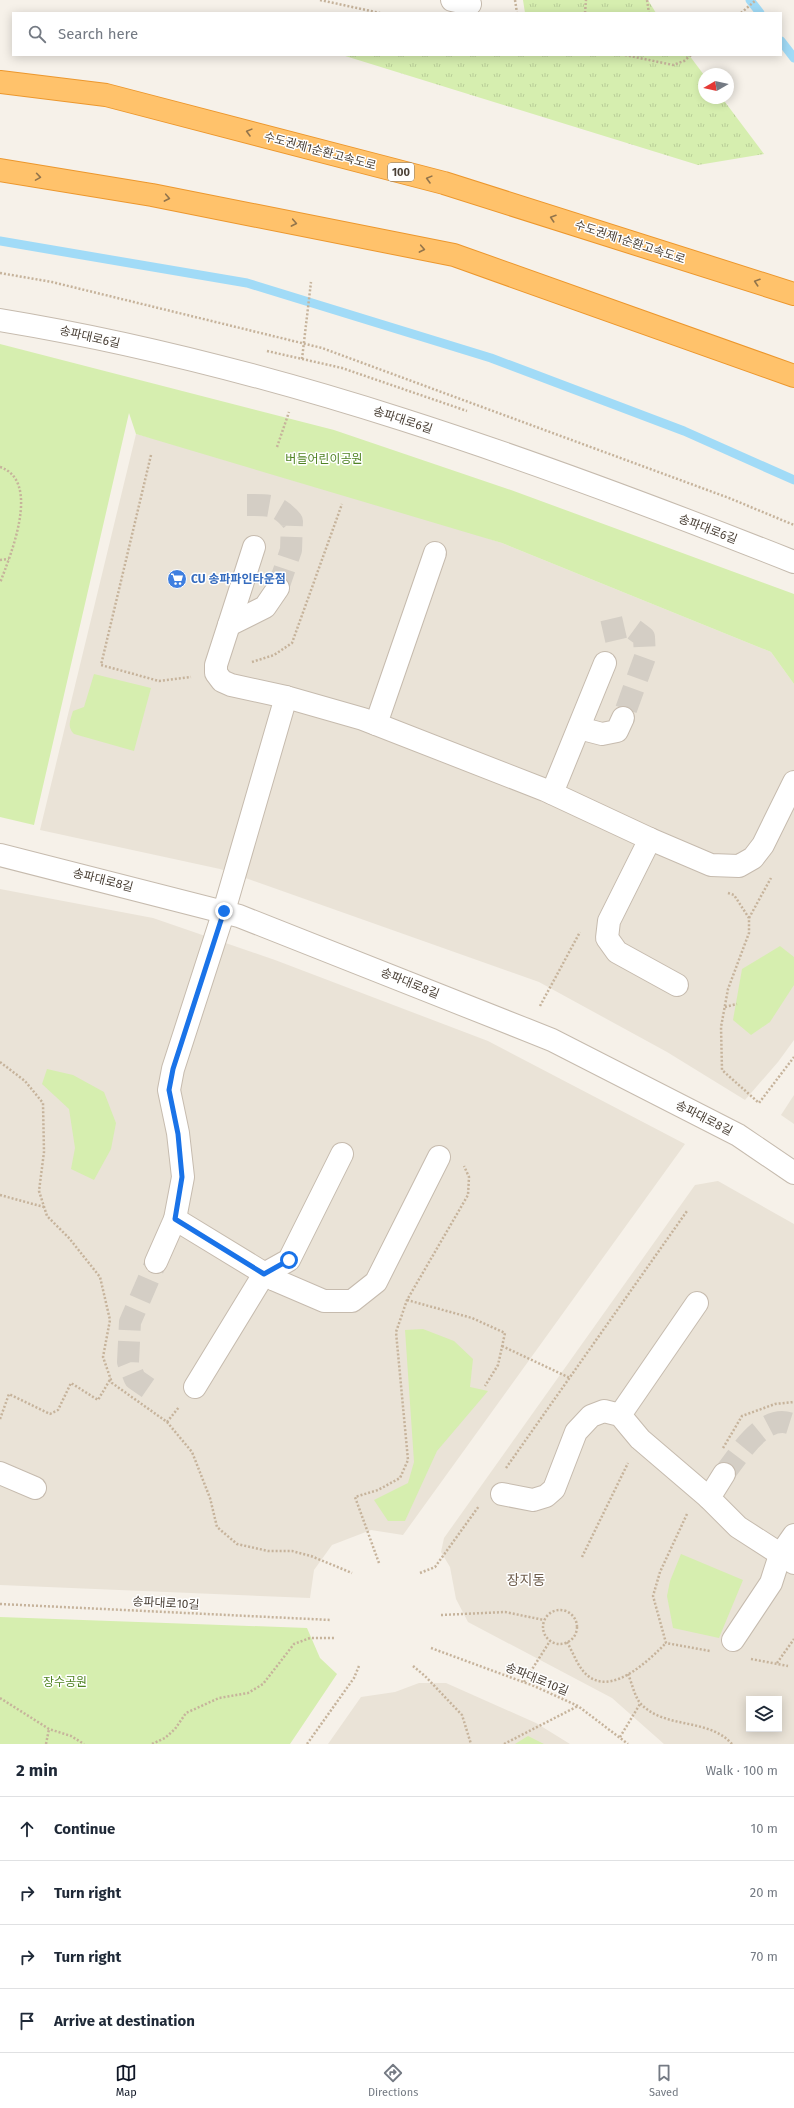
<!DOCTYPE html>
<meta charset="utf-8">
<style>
:root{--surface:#fff;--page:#f6f6f7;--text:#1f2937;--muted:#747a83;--line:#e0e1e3;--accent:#111827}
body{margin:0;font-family:"Fira Sans","Noto Sans KR",sans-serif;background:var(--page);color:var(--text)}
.controls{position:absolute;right:12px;bottom:12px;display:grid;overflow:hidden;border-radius:0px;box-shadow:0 2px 10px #0003}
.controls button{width:36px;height:36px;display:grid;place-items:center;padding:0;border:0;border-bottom:1px solid var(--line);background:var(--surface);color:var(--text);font:20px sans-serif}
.compass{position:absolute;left:698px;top:68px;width:36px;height:36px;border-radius:50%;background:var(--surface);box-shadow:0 2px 10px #0003;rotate:261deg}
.stop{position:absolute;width:12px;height:12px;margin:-9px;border:3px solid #1a73e8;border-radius:50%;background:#fff}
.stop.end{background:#1a73e8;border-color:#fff;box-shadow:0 1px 4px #0008}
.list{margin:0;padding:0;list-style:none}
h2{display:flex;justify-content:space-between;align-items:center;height:52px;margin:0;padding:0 16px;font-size:17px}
h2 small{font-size:13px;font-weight:400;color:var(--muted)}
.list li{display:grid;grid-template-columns:26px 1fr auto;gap:12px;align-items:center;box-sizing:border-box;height:64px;padding:0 16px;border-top:1px solid var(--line)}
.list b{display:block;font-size:15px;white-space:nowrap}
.list em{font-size:13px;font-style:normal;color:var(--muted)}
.icon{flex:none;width:22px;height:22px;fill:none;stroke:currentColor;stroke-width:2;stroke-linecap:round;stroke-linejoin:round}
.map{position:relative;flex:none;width:794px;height:1744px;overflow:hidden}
.search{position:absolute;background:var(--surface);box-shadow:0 2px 10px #0003;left:12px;right:12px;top:12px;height:44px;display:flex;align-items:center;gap:10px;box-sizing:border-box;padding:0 14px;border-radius:0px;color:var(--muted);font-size:15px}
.sheet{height:308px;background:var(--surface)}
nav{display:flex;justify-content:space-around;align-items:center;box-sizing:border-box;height:56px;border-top:1px solid var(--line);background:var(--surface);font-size:11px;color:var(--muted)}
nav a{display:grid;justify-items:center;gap:2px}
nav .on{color:var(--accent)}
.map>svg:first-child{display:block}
</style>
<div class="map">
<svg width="794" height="1744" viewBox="0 0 794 1744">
<defs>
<pattern id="grass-tufts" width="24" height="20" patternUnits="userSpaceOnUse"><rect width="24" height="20" fill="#d6eeaf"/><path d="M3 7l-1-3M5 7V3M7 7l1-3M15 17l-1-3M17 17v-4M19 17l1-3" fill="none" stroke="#b9cd97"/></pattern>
</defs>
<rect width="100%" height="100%" fill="#f6f1e9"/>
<g fill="#eae3d7" fill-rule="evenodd">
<path d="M136,434L311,480L502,543L771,652L794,684V1040L778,1062L745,1100L667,1052L539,982L220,869L40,830Z"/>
<path d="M0,889L153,918L275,960L488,1041L685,1144L403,1535L371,1530L332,1545L314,1570L310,1598L0,1585Z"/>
<path d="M794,1095V1124L781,1115Z"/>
<path d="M718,1181L794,1224V1744H664L612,1698L468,1622L456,1599L450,1567L441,1552L444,1538L695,1185ZM749,1699H779V1729H749Z"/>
<path d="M419,1683H446L536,1723L570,1744H328L361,1697L395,1692Z"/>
</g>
<g fill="url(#grass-tufts)">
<path d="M523,0H648L656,13H525Z"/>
<path d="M342,55H689L704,75V98H722L764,154L698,165Z"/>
</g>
<g fill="#d6eeaf">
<path d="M0,344L334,430L511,490L794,594V684L771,652L502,543L136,434L129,413L34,825L0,817Z"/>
<path d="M94,674L151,688L134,751L74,734C67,727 70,721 73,711L84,707Z"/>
<path d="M780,946L794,957V985L770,1022L751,1035L733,1020L742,969Z"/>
<path d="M47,1069L73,1075L104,1092L116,1123L111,1149L94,1180L71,1169L75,1148L69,1109L42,1084Z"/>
<path d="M423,1329L454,1341L473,1359L470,1387L488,1391L437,1451L405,1521H388L374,1500L408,1483L414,1462L405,1330Z"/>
<path d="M681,1554L743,1580L719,1638L673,1628L667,1596L670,1581Z"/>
<path d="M0,1617L307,1628L320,1658L337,1674L290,1744H0Z"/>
<path d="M528,1736L544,1744H515Z"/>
</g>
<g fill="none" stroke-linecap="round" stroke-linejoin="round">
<g stroke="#a1dbf7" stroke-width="9">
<path d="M750,0L760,13"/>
<path d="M781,41L794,58"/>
<path d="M0,241L247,283L491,358L684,431L794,480"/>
</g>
<g stroke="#d4cec5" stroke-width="22" stroke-dasharray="22 11" stroke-linecap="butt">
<path d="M247,505C269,505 278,504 292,521L291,550L278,588"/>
<path d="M603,632L629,626L644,637L645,657L623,718"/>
<path d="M148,1388L135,1379L128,1362L130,1322L156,1262"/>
<path d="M724,1474C739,1455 765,1410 794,1425"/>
</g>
<g stroke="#c6bbae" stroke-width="24">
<g id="minor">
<path d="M452,0L470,4"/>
<path d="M0,320C274,365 536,460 794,562"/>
<path d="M254,547L216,665V673L222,681L231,685L286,697L363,719L545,790L650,839L711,865L739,866L753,858L763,845L794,782"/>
<path d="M229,625L265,607L278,588"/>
<path d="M376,724L435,553"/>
<path d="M579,728L602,734L617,731L623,718"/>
<path d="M552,793L605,663"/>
<path d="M650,839L609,921L607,938L617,952L677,985"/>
<path d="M0,855L239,916L527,1030L552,1040L738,1135L794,1173"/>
<path d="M175,1219L275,1280L324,1301H352L376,1282L439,1157"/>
<path d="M156,1262L175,1219L183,1177L178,1133L169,1090L173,1069L224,911L286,697"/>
<path d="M195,1387L264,1274L289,1260L342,1154"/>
<path d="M620,1415L697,1303"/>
<path d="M0,1473L35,1488"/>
<path d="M502,1494L533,1500L546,1496L554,1489L576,1432L591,1416L604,1411L620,1415L640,1439L709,1498L738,1527L794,1563"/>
<path d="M709,1498L724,1474"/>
<path d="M733,1640L771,1583L780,1555L794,1535"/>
</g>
</g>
<g stroke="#ec972d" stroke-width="24">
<g id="highway">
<path d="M0,82L106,95L444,183L794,294"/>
<path d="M0,170L152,195L454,255L794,376"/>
</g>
</g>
<g stroke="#c6b39b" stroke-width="2.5" stroke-dasharray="2 2" stroke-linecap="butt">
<path d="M320,0L380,13"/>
<path d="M515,0L517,13"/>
<path d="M647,0L649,13"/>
<path d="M585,13L586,0"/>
<path d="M741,13L756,0"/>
<path d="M625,55L673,65L684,61L691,55"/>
<path d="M0,273L52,282L322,348L729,498L794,525"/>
<path d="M267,351L342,368L467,411"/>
<path d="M302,359L311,282"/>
<path d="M277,447L289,412"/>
<path d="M151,455L101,665L159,681L191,677"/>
<path d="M0,467C42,481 10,556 0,583"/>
<path d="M0,560L9,559"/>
<path d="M252,662L274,655L292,643L342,504"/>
<path d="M728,893L734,895L749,918V933L728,989L721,1027L722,1070L759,1103L794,1057"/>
<path d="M749,918L771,878"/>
<path d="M540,1006L580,932"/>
<path d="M725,1007L737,1004"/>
<path d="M0,1062L25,1081L43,1103L44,1152L39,1191L47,1216L69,1238L100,1277L110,1320L103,1357L112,1383L167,1422L192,1452L210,1498L217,1527L237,1544L268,1551H292L311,1556L352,1573"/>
<path d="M0,1195L44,1207"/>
<path d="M407,1300L472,1318L505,1333L498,1365L485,1386"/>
<path d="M502,1346L570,1378"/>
<path d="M0,1419L9,1394L50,1414L58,1410L71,1383L98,1400L111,1378"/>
<path d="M167,1422L179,1407"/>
<path d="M723,1448L742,1416L775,1404L794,1402"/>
<path d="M506,1468L687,1211"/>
<path d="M687,1514L660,1572L653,1596L666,1643L710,1651"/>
<path d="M582,1557L628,1463"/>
<path d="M379,1563L355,1497L378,1490L400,1478L408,1460L396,1332L407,1300L468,1195L469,1177L464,1166"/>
<path d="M420,1573L435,1567L479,1506"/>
<path d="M0,1604L331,1620"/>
<circle cx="560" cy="1627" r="17"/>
<path d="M441,1615L505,1612L544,1620"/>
<path d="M567,1642C574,1654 579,1671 591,1678C616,1693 650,1659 666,1643"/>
<path d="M431,1648L534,1686L578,1706L628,1744"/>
<path d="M751,1659L788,1666"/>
<path d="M777,1663L794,1639"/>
<path d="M413,1666L425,1676L462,1715L471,1744"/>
<path d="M628,1674C632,1683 635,1699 642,1705C666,1729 709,1718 732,1744"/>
<path d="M524,1682L550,1641"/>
<path d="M0,1698L49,1729L71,1736L84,1744"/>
<path d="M620,1737L640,1704"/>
<path d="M46,1744L49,1729"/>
<path d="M152,1744L165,1738L175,1729L186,1713L219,1698L248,1693L263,1684L294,1644L310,1638H335"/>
<path d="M307,1744L354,1678L359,1666"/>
<path d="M504,1744L578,1706"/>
</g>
<use href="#minor" stroke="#fff" stroke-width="22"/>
<use href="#highway" stroke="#ffc26b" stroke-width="22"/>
</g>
<defs><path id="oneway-chevron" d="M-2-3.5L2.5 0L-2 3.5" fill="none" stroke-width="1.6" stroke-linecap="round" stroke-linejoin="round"/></defs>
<g stroke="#93754c">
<use href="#oneway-chevron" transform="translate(249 132) rotate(-165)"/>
<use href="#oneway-chevron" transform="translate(38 177) rotate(9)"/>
<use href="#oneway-chevron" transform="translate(429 179) rotate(-165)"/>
<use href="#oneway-chevron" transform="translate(167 198) rotate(11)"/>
<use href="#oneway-chevron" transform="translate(553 218) rotate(-162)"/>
<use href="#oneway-chevron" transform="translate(294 223) rotate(11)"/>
<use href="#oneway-chevron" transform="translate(422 249) rotate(11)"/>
<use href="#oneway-chevron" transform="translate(757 282) rotate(-162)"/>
</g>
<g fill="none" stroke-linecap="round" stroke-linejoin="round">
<path stroke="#1a73e8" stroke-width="5" d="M224,911L173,1069L169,1090L178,1134L182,1177L175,1219L264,1274L289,1260"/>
</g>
<defs>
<g id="supermarket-disc" transform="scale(1)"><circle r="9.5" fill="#3f7fe0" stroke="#fff"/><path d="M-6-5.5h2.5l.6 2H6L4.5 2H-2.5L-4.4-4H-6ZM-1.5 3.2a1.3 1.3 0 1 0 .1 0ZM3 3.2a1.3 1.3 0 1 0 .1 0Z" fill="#fff"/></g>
</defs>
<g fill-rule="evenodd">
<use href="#supermarket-disc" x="177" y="579"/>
</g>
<g text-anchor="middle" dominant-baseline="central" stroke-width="3" stroke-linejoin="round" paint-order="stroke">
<rect fill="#fff" stroke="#817a73" stroke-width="1" x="388" y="163" width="26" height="18" rx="3"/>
<g font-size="11" font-weight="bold" fill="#4b4137">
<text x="401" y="172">100</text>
</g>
<g font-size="12" fill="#4b4137" stroke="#fff">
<text transform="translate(320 151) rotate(15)">수도권제1순환고속도로</text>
<text transform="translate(630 242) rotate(18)">수도권제1순환고속도로</text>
<text transform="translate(90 337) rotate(13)">송파대로6길</text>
<text transform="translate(403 420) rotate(18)">송파대로6길</text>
<text transform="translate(708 529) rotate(21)">송파대로6길</text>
<text transform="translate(103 880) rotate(14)">송파대로8길</text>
<text transform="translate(410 983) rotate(22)">송파대로8길</text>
<text transform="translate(704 1118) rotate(27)">송파대로8길</text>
<text transform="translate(166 1603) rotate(3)">송파대로10길</text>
<text transform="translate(537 1679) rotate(22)">송파대로10길</text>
</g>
<g font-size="12" fill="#4f8323" stroke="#fff">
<text x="324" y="459">버들어린이공원</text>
<text x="65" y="1682">장수공원</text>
</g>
<g font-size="12" font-weight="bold" fill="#366cbe" stroke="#fff" text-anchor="start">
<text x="191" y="579">CU 송파파인타운점</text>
</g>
<g font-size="14" fill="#6f5e4d" stroke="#fff">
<text x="526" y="1580">장지동</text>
</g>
</g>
</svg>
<div class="controls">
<button><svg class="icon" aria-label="layers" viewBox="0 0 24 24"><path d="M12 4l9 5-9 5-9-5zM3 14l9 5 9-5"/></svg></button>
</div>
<svg class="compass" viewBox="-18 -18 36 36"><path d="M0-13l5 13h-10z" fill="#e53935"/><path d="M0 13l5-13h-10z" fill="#747a83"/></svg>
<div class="stop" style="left:289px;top:1260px"></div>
<div class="stop end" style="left:224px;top:911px"></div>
<div class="search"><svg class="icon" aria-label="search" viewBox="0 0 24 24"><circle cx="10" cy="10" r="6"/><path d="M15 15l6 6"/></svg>Search here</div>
</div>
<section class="sheet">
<h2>2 min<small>Walk · 100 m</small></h2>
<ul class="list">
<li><svg class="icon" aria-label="ahead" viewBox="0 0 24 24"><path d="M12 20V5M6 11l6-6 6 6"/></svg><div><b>Continue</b></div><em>10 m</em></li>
<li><svg class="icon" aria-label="right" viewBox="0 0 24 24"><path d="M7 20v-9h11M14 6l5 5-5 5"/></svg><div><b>Turn right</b></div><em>20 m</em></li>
<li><svg class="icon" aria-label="right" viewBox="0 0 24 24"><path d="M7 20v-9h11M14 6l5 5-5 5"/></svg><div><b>Turn right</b></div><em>70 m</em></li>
<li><svg class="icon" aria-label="arrive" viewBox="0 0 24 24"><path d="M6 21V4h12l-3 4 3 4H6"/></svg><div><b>Arrive at destination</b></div></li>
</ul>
</section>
<nav>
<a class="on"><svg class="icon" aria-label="map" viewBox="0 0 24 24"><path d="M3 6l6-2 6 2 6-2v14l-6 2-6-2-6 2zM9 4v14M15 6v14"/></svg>Map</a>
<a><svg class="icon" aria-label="directions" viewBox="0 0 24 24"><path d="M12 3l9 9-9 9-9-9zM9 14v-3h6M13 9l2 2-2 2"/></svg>Directions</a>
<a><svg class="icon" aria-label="saved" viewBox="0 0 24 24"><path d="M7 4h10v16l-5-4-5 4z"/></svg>Saved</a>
</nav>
